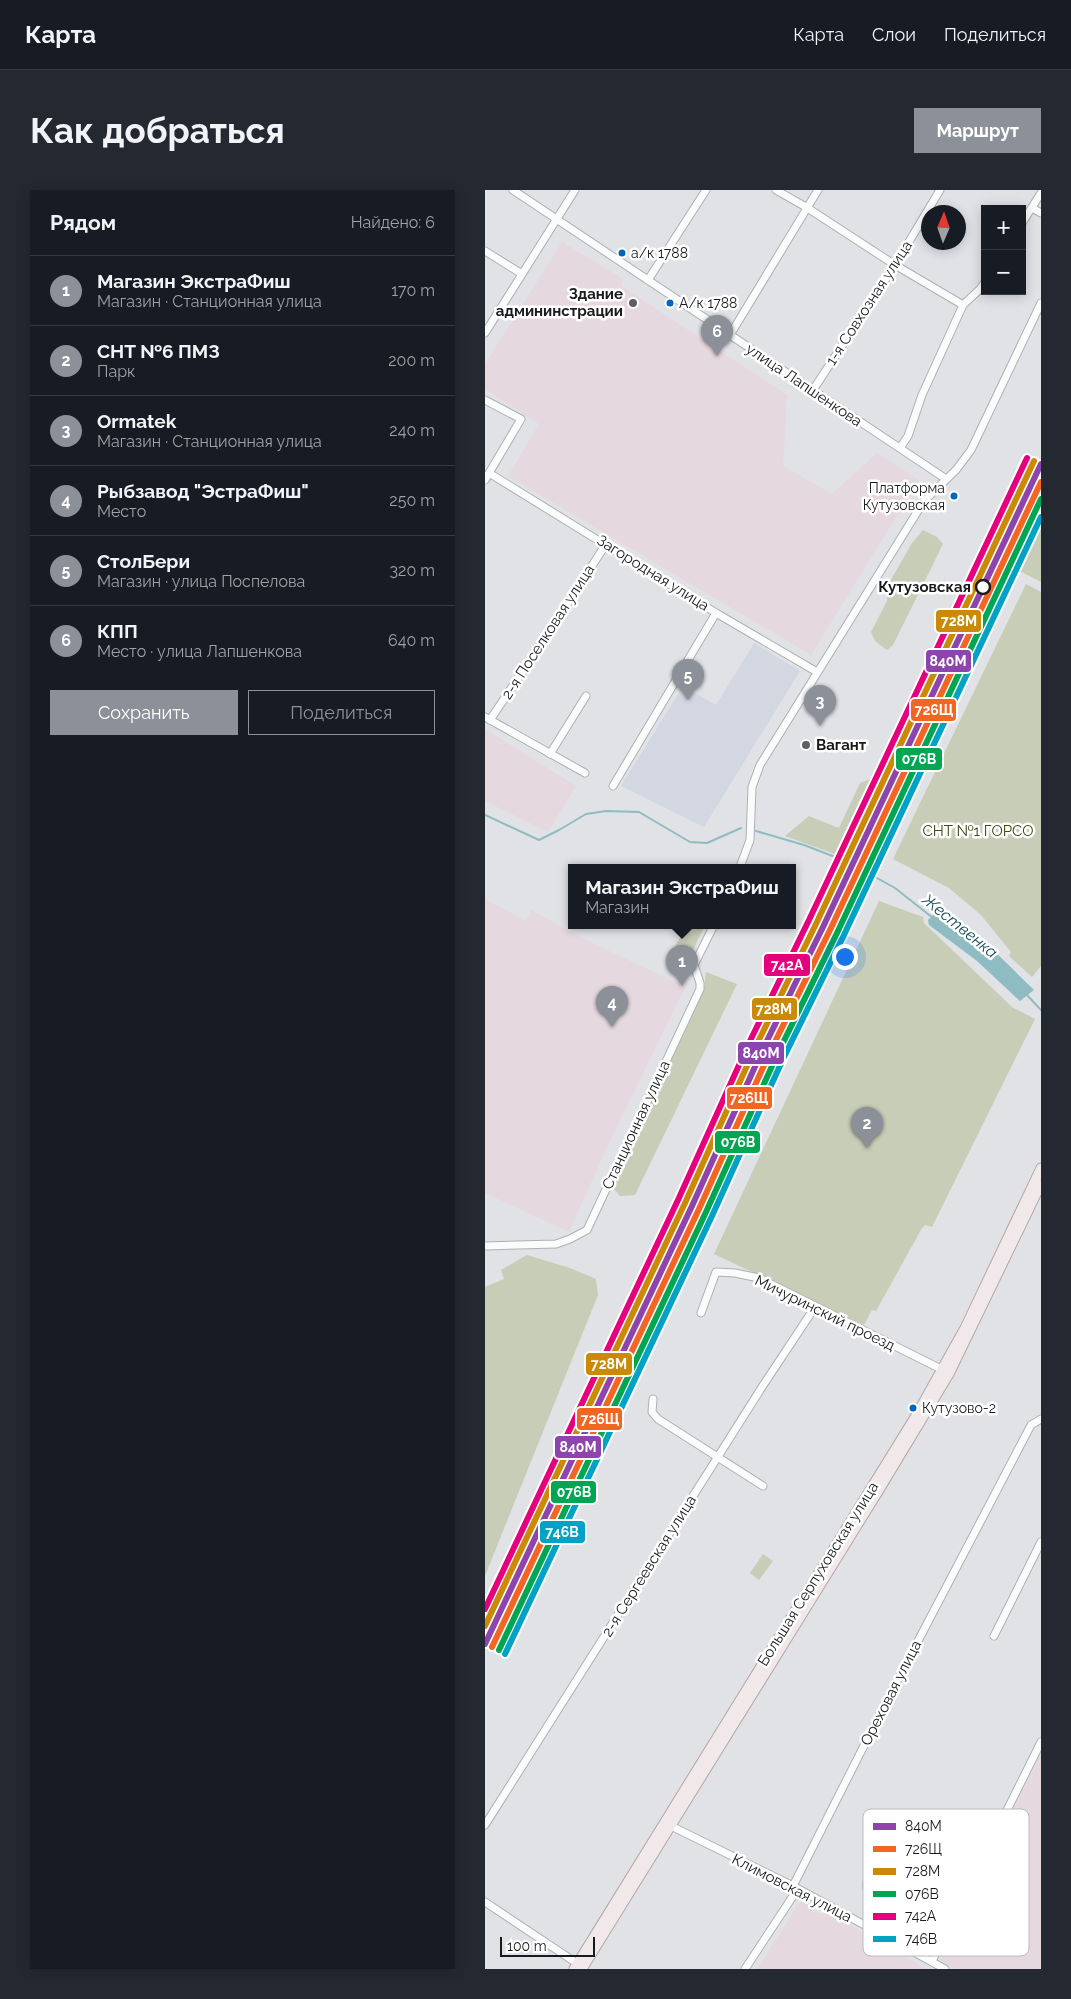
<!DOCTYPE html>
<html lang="ru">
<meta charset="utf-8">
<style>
:root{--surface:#171b24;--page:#242831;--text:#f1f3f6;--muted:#9ea1a6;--line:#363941;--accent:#8c9099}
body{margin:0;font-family:Raleway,sans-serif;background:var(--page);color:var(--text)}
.controls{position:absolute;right:15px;top:15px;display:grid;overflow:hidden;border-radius:0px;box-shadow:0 2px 12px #0003}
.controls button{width:45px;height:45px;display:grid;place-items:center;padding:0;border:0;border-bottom:1px solid var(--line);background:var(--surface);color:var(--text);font:25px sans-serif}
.compass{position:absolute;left:436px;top:15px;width:45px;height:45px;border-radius:50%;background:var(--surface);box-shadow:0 2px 12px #0003;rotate:2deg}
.scale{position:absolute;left:15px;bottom:12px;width:95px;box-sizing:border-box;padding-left:5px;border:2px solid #191a1c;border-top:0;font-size:14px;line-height:18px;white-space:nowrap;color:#191a1c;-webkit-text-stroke:4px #fff;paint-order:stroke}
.you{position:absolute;left:359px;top:766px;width:18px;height:18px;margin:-12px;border:4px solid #fff;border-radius:50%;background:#1a73e8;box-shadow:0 0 0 8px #1a73e833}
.badge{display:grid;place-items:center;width:32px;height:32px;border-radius:50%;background:var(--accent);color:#fff;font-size:16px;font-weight:700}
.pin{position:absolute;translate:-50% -41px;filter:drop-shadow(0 1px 2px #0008)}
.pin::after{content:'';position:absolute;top:26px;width:18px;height:15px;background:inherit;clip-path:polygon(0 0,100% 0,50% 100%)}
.popup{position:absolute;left:83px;top:674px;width:228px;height:65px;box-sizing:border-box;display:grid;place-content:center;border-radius:0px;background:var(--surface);filter:drop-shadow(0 1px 4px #0005);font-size:16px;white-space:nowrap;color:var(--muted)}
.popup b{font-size:19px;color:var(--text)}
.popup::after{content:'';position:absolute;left:50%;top:100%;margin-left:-10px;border:10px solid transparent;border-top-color:var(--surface)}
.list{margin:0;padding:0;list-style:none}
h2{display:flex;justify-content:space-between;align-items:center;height:65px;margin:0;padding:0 20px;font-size:21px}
h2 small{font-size:16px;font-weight:400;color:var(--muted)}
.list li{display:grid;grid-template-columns:32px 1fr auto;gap:15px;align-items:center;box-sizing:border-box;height:70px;padding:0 20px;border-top:1px solid var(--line)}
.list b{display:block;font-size:19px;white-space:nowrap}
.list p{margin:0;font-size:16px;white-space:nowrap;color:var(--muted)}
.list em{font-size:16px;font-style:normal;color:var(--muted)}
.actions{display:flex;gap:10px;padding:15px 20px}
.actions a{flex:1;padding:11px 0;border:1px solid var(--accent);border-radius:0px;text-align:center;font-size:18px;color:var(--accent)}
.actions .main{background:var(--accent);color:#fff}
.map{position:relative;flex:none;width:556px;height:1779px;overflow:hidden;border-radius:0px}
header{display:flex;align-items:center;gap:30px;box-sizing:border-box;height:70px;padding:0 25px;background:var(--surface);border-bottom:1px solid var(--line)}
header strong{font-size:24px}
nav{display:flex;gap:28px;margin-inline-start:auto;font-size:18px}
.intro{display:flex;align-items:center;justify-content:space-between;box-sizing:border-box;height:120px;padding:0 30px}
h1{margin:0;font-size:35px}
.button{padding:12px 22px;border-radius:0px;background:var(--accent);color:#fff;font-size:18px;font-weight:700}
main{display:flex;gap:30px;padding:0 30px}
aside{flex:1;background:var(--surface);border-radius:0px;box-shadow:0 2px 12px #0003}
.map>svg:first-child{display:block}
</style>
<header>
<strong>Карта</strong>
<nav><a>Карта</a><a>Слои</a><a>Поделиться</a></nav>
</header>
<div class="intro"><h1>Как добраться</h1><a class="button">Маршрут</a></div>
<main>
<aside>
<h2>Рядом<small>Найдено: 6</small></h2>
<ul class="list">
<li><span class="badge">1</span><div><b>Магазин ЭкстраФиш</b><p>Магазин · Станционная улица</p></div><em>170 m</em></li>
<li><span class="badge">2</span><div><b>СНТ №6 ПМЗ</b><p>Парк</p></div><em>200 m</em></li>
<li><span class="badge">3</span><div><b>Ormatek</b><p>Магазин · Станционная улица</p></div><em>240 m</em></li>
<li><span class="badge">4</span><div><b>Рыбзавод &quot;ЭстраФиш&quot;</b><p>Место</p></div><em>250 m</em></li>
<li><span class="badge">5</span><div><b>СтолБери</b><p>Магазин · улица Поспелова</p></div><em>320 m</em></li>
<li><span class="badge">6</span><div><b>КПП</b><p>Место · улица Лапшенкова</p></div><em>640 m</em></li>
</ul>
<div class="actions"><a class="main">Сохранить</a><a>Поделиться</a></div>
</aside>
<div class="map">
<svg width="556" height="1779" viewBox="0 0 556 1779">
<rect width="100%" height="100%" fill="#e0e2e6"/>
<path fill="#d3d7e1" d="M269,453L315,481L219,637L136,596L198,496L231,515Z"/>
<g fill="#e5d8de">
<path d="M77,52L138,89L136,96L302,205L298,276L347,304L392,263L434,290L326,465L23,286L54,234L0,199V174Z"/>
<path d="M0,539L91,596L63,642L0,611Z"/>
<path d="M0,709L41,731L46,720L103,751L200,797L123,955L84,1042L0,1003Z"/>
<path d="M556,1563V1779H470L456,1771L463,1748Z"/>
<path d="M317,1709L325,1713L323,1718L336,1725L339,1720L442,1779H272Z"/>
</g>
<g fill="#c7cdb7">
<path d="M556,307V392L521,374L520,367L524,358L529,357L541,339Z"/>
<path d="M438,340L452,347L458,354L408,455L402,460L390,451L386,442L402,411L403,395L427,353Z"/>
<path d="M541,394L556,402V776L547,787L524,766L526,762L496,725L464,698L408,669Z"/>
<path d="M414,531L421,534L358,667L300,646L324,626L354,638L375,593L388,588Z"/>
<path d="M394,711L438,727L439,733L527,817L550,829L447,1037L440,1035L437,1038L391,1121L387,1120L379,1135L229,1064Z"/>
<path d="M203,735H220L204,769L196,765L190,756Z"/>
<path d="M221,782L252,794L150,1005L135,1006L127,997L198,845L219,799Z"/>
<path d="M42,1065L85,1078L111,1089L113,1105L0,1386V1097L19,1089L16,1080Z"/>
<path d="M278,1364L288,1371L274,1390L265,1383Z"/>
</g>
<g fill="#8fbcc2">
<path d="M449,724L465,728L487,748L504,756L549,800L535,811L492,771L444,735L443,730Z"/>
<path d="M383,1677L385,1678L381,1691L390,1708L388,1712C373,1707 376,1687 383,1677Z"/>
</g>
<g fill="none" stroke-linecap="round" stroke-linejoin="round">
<g stroke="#8fbcc2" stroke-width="2">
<path d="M458,531L526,385"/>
<path d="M0,625L54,650L74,640L101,624L121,621L154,622L205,652L222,653L256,638"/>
<path d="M271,641L319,655L358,670"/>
<path d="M374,678L410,698L448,728"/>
<path d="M386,684L445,559"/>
<path d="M541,804L556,820"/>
</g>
<g stroke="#afb0b3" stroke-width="9">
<g id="minor">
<path d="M28,0L461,289"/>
<path d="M291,0L321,17L410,75L478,115"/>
<path d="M547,18L556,23"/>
<path d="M537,33L556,3"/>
<path d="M0,61L37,84"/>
<path d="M163,90L221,0"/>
<path d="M0,143L90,0"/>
<path d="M245,145L333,0"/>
<path d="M328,200L410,75L455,0"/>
<path d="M0,210L36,229L0,290"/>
<path d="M415,258L423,246L437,205L478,115L495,99L500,92"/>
<path d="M4,283L231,423L332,482"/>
<path d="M0,527L100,583"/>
<path d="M5,530L74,427L121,354"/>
<path d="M65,564L101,506"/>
<path d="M128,596L231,423"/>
<path d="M255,677L265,650L267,597L275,575L439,311L471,280L486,260L556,113"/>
<path d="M0,1056L71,1054L85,1049L102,1040L215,799V793L209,775L229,735"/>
<path d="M216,1123L231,1082L250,1083L274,1088L458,1180"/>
<path d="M168,1209L167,1222L173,1229L278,1296"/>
<path d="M509,1446L556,1352"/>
<path d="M182,1634L308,1696L460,1779"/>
<path d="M0,1635L277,1197L330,1117"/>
<path d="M0,1712L96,1776"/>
<path d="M447,1771L556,1552"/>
<path d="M260,1779L308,1706V1696L398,1518L546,1235L556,1229"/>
</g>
</g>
<g stroke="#b4a7a8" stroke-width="11">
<g id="major">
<path d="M89,1779L432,1224L480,1138L556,978"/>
<path d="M97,1779L394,1300L464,1184L556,994"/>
</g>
</g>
<use href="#minor" stroke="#fafbfb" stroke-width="7"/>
<use href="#major" stroke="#f1e9e9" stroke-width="9"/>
<g stroke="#fff" stroke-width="10">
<path id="rail-1" d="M0,1454L207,1016L278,859L338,737L556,274"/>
</g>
<g stroke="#fff" stroke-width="10">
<path id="rail-2" d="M7,1457L214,1019L285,862L345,740L556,292"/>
</g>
<g stroke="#fff" stroke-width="10">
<path id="rail-3" d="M0,1436L200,1013L271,856L331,734L549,271"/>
</g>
<g stroke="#fff" stroke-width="10">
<path id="rail-4" d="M14,1460L221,1022L292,865L352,743L556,309"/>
</g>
<g stroke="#fff" stroke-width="10">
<path id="rail-5" d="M0,1419L193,1010L264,853L324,730L542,268"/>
</g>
<g stroke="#fff" stroke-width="10">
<path id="rail-6" d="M20,1464L227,1026L298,869L358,747L556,327"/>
</g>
<use href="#rail-1" stroke="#8e44ad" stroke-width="6"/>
<use href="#rail-2" stroke="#f26522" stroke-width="6"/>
<use href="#rail-3" stroke="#cb8a06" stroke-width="6"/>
<use href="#rail-4" stroke="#00a651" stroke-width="6"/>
<use href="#rail-5" stroke="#e5007d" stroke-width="6"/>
<use href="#rail-6" stroke="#01a2c5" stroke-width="6"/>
</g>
<g fill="#0065bd" stroke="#fff" stroke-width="2">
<circle cx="137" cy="63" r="4.5"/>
<circle cx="185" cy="113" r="4.5"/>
<circle cx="469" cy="306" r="4.5"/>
<circle cx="428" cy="1218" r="4.5"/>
</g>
<g fill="#5f6063" stroke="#fff" stroke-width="2">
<circle cx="148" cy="113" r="5"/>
<circle cx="321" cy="555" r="5"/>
</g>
<circle fill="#fff" stroke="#191a1c" stroke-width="2.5" cx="498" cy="397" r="7"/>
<g text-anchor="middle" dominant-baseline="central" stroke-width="5" stroke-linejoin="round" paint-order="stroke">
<g font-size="14" fill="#191a1c" stroke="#fff" text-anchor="start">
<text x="146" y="63">a/к 1788</text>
<text x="194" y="113">А/к 1788</text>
<text x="460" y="298" text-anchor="end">Платформа<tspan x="460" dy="17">Кутузовская</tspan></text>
<text x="437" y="1218">Кутузово-2</text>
</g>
<g font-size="15" font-weight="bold" fill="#191a1c" stroke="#fff" text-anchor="end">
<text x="138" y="104">Здание<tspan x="138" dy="17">админинстрации</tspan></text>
<text x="331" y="555" text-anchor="start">Вагант</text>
</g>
<g font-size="15" fill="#191a1c" stroke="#fff">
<text transform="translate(384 113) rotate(-57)">1-я Совхозная улица</text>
<text transform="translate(319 195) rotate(34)">улица Лапшенкова</text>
<text transform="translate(168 383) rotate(32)">Загородная улица</text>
<text transform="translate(63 442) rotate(-57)">2-я Поселковая улица</text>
<text transform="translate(151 935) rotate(-65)">Станционная улица</text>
<text transform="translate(340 1123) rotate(26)">Мичуринский проезд</text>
<text transform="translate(164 1376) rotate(-58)">2-я Сергеевская улица</text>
<text transform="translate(333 1384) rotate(-58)">Большая Серпуховская улица</text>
<text transform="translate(406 1503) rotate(-63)">Ореховая улица</text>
<text transform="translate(307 1698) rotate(27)">Климовская улица</text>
</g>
<g font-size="15" font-weight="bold" fill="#191a1c" stroke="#fff" text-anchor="end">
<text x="486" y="397">Кутузовская</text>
</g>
<g font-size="15" fill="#404913" stroke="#fff">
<text x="493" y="641">СНТ №1 ГОРСО</text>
</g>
<g font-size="16" font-style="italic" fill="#134b52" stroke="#fff">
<text transform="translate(475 736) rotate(39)">Жественка</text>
</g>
</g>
<rect x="378" y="1619" width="166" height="147" rx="8" fill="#fff" stroke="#bababb" stroke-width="1"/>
<rect x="388" y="1633" width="23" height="7" fill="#8e44ad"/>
<rect x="388" y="1656" width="23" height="6" fill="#f26522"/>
<rect x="388" y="1678" width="23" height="7" fill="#cb8a06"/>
<rect x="388" y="1701" width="23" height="6" fill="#00a651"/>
<rect x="388" y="1723" width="23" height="7" fill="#e5007d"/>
<rect x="388" y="1746" width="23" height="6" fill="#01a2c5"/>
<g font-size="14" fill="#191a1c">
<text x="420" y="1641">840М</text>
<text x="420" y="1664">726Щ</text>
<text x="420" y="1686">728М</text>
<text x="420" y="1709">076В</text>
<text x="420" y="1731">742А</text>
<text x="420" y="1754">746В</text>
</g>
<g stroke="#fff" stroke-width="2">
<rect x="450" y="419" width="47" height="24" rx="5" fill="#cb8a06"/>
<rect x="440" y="459" width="47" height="24" rx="5" fill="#8e44ad"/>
<rect x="425" y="508" width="47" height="24" rx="5" fill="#f26522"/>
<rect x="410" y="557" width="48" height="24" rx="5" fill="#00a651"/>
<rect x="278" y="763" width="48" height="24" rx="5" fill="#e5007d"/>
<rect x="266" y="807" width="47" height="24" rx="5" fill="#cb8a06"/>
<rect x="252" y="851" width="48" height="24" rx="5" fill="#8e44ad"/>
<rect x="241" y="896" width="47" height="24" rx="5" fill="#f26522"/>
<rect x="229" y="940" width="47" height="24" rx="5" fill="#00a651"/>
<rect x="100" y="1162" width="48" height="24" rx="5" fill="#cb8a06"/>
<rect x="91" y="1217" width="47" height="24" rx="5" fill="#f26522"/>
<rect x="69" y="1245" width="48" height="24" rx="5" fill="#8e44ad"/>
<rect x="65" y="1290" width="47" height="24" rx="5" fill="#00a651"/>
<rect x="54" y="1330" width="47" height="24" rx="5" fill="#01a2c5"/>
</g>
<g font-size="14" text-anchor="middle" font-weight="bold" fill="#fff">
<text x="474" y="436">728М</text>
<text x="463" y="476">840М</text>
<text x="449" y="525">726Щ</text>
<text x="434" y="574">076В</text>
<text x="302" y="780">742А</text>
<text x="289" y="824">728М</text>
<text x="276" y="868">840М</text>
<text x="264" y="913">726Щ</text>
<text x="253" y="957">076В</text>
<text x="124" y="1179">728М</text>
<text x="115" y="1234">726Щ</text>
<text x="93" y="1262">840М</text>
<text x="89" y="1307">076В</text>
<text x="77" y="1347">746В</text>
</g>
</svg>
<div class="controls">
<button>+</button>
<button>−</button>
</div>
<svg class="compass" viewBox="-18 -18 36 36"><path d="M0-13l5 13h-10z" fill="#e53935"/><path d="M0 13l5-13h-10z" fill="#9ea1a6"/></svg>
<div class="scale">100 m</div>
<div class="you"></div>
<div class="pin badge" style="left:197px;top:796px">1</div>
<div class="popup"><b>Магазин ЭкстраФиш</b>Магазин</div>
<div class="pin badge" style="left:382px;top:958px">2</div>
<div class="pin badge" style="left:335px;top:536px">3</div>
<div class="pin badge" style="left:127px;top:837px">4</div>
<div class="pin badge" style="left:203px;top:510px">5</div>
<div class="pin badge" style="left:232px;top:166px">6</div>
</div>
</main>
